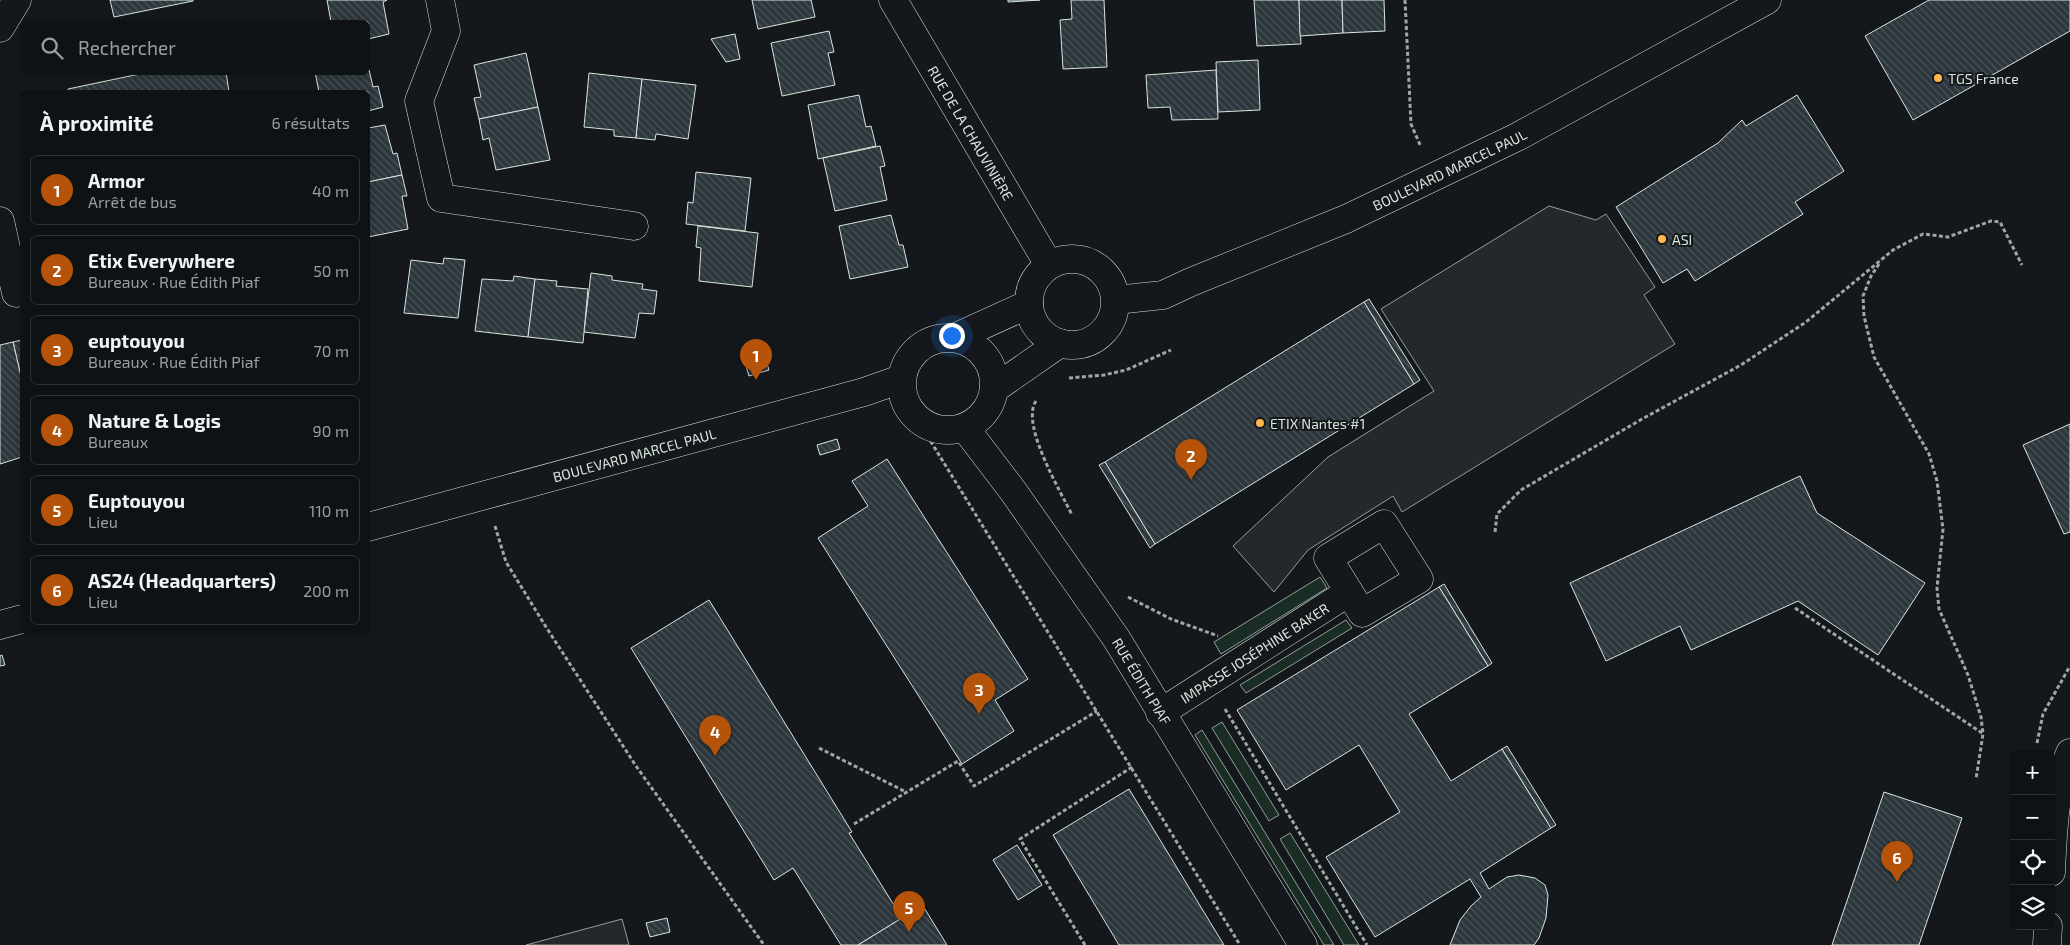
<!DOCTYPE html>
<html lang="fr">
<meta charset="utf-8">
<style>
:root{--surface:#0f1215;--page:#181b1e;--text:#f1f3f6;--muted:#9b9ea0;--line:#2f3234;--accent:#b45309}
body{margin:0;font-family:"Exo 2",sans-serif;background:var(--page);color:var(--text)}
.controls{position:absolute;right:15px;bottom:15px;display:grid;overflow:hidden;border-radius:8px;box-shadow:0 2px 8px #0003}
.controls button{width:45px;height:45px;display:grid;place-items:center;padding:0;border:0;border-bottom:1px solid var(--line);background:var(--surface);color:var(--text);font:25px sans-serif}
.you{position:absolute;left:951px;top:335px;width:18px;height:18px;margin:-12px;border:4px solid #fff;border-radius:50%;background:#1a73e8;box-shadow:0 0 0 8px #1a73e833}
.badge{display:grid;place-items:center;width:32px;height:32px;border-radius:50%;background:var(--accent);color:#fff;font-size:16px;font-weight:700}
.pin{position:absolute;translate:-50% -41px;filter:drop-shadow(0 1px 2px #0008)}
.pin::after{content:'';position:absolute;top:26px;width:18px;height:15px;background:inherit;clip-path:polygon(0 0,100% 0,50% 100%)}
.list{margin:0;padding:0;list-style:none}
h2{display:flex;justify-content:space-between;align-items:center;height:65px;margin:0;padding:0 20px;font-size:21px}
h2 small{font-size:16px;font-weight:400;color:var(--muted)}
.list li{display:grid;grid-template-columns:32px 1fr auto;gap:15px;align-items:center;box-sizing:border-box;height:70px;margin:0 10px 10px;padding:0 10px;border:1px solid var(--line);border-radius:8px}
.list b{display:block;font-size:19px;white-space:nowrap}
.list p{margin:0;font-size:16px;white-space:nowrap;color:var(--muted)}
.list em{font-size:16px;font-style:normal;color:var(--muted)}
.icon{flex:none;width:28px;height:28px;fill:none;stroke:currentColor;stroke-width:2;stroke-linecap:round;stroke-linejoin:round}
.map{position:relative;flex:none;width:2070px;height:945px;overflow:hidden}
.search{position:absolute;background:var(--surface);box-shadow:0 2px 8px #0003;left:20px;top:20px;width:350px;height:55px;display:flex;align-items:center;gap:12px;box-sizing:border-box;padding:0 18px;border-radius:8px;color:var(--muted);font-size:19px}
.panel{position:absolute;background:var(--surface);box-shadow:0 2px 8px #0003;left:20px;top:90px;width:350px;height:545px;border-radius:8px}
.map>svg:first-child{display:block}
</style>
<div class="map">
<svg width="2070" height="945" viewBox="0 0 2070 945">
<defs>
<pattern id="building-back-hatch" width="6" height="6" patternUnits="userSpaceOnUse" patternTransform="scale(1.25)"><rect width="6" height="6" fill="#2c363c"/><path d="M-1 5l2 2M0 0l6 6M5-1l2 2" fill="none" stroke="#4a5358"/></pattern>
</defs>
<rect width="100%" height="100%" fill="#14181c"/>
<g fill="#1a2d24" stroke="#939e99">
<path d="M1320,577L1327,588L1221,654L1214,642Z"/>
<path d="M1346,620L1352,628L1246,693L1240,685Z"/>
<path d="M1222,722L1279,815L1269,821L1212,728Z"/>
<path d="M1202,730L1334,945H1324L1195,735Z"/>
<path d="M1290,833L1359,945H1344L1280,839Z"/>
</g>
<g fill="#24282b" stroke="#939e99">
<path d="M1549,206L1596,220L1606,214L1655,287L1644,295L1675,344L1402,512L1393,496L1308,550L1274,592L1233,546L1328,457L1434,391L1381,309Z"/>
<path d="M622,919L629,945H526Z"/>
</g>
<g fill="url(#building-back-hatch)" stroke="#d8e6dc">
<path d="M110,0H193V1L114,17Z"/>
<path d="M327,0H387L383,2L389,34L368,39V22H331Z"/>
<path d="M752,0H811L815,17L758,29Z"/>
<path d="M1008,0H1040L1008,2Z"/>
<path d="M1071,0H1104L1107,67L1063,69L1060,20L1072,19Z"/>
<path d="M1254,0H1299L1301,44L1257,46Z"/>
<path d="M1299,0H1342L1343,33L1300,36Z"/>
<path d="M1342,0H1384L1385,31L1343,33Z"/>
<path d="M1929,0H2070V31L1913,120L1865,36Z"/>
<path d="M829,31L834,52L828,53L835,85L782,96L771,43Z"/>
<path d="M735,34L740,59L726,62L711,39Z"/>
<path d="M526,53L538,107L479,119L474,98L481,97L474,65Z"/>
<path d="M1258,60L1260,110L1218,112L1216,62Z"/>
<path d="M368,65L373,87L378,86L383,107L368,111V92H319L315,72H368Z"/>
<path d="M1216,70L1218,119L1172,120L1170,107L1148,108L1146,75Z"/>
<path d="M149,72H226L229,92H69L68,89Z"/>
<path d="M589,73L642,79L636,138L614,136V130L584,127Z"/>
<path d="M642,79L696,85L688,139L656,134L655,140L636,138Z"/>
<path d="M859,95L866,127L871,126L876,146L818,159L808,105Z"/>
<path d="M1797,95L1844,171L1795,202L1803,214L1695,281L1687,269L1663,283L1616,207L1718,143L1742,120L1746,126Z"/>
<path d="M538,107L550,160L496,170L489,138L483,140L479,119Z"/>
<path d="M385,125L393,154L397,153L402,175L368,182V128Z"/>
<path d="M880,146L885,166L880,167L887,200L835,211L823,158Z"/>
<path d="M696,172L751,178L745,231L686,224L688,202L693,203Z"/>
<path d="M402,175L407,196H402L408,229L368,237V182Z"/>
<path d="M891,215L899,245H903L908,267L850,279L839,226Z"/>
<path d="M698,226L758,233L752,287L699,281L701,248L696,247Z"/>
<path d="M444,258L465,260L458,318L404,313L411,260L443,264Z"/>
<path d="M591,273L612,276V280L643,284L642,289L657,291L654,314L639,313L635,338L584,332Z"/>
<path d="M514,276L535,279L528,337L475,331L482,279L513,281Z"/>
<path d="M535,279L557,281L556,286L588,289L583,343L528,337Z"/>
<path d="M1369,299L1420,380L1414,384L1364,302Z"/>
<path d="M1364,302L1414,384L1155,544L1105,462Z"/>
<path d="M22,340V381L13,342Z"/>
<path d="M13,342L22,381V457L0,464V345Z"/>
<path d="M766,360L769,370L749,376L746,366Z"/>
<path d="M2070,424V532L2064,534L2023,445Z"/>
<path d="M837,439L840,449L820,455L817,445Z"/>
<path d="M887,459L1028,679L995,700L1014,731L962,764L818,538L868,506L852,481Z"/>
<path d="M1105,462L1155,544L1150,548L1099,465Z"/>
<path d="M1800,476L1817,513L1925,583L1878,655L1798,601L1691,650L1680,626L1606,661L1570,583Z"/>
<path d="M1444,584L1492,663L1488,666L1439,587Z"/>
<path d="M1439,587L1488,666L1409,714L1451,781L1502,749L1551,828L1480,873L1489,889L1507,877L1519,875L1535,878L1545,885L1548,895L1546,918L1539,938L1534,945H1450L1460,920L1471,906L1481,897L1470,879L1375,937L1326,857L1400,812L1359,745L1286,790L1237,710Z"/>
<path d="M709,600L852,832L849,833L902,918L858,945H841L793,868L774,880L631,648Z"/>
<path d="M2,655L5,665L0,666V656Z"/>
<path d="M1507,746L1556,825L1551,828L1502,749Z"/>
<path d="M1129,789L1224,945H1119L1053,835Z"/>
<path d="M1884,792L1962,818L1919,945H1832Z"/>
<path d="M1017,845L1042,885L1018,900L993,860Z"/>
<path d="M923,906L947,945H858L902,918Z"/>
<path d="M667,918L670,932L650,937L646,923Z"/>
</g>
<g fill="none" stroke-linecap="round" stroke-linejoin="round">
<g stroke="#d8e6dc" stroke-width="29">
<g id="minor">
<path d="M440,0L446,31L419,101L441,198L634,226"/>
<path id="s1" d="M893,0L1049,265"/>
<path d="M0,28L17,0"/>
<path d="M0,221L16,293L22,292"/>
<circle cx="1072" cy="302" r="43"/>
<path id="s2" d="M1116,300L1163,295L1191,282L1346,219L1517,137L1767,0"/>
<circle cx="948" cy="384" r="46"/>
<path d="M954,338L1029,304"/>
<path d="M994,389L1060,343"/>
<path id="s3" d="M965,428L1013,491L1116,638L1303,945"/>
<path d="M1384,524L1419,579L1362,613L1328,558Z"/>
<path id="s4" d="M368,527L864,392L901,379"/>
<path d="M0,625L22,619"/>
<path id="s5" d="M1160,713L1349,592"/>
<path d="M2051,872C2053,831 2054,791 2070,753"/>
<path d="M2047,945L2048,926"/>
</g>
</g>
<g stroke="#9da8a2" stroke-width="3" stroke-dasharray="4 2.5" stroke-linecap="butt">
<path d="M1405,0L1411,124L1421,147"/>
<path d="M1879,264L1871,276L1863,296L1864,316L1874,357L1929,454L1937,481L1943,529L1937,588L1939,609L1968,675L1981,717L1983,734L1976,779"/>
<path d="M1069,378L1104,375L1126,370L1171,350"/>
<path d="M1036,401C1020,424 1061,492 1072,515"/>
<path d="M917,419L1240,945"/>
<path d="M495,526L506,562L546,627L636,766L764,945"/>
<path d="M1495,532L1497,514L1521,490L1642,419L1741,365L1806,322L1893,250L1923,234L1948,237L1991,221L2000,222L2022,265"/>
<path d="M1128,597L1171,619L1218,636"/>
<path d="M1795,608L1982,733"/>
<path d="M1225,709L1367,945"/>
<path d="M2037,743L2043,714L2070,666"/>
<path d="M819,748L906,792"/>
<path d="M854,824L958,761L974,786L1097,711"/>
<path d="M1085,945L1020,839L1132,767"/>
</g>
<use href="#minor" stroke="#14181c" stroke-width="28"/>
</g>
<g fill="#ffb74d" stroke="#14181c" stroke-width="2">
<circle cx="1938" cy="78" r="5"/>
<circle cx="1662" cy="239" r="5"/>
<circle cx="1260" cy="423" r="5"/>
</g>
<g text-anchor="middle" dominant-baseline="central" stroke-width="4" stroke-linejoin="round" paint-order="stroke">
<g font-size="14" fill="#d8e6dc" stroke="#14181c" text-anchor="start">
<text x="1948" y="78">TGS France</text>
<text x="1672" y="239">ASI</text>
<text x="1270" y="423">ETIX Nantes #1</text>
</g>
<g font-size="14" fill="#d8e6dc" stroke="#14181c">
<text stroke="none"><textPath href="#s1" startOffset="154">RUE DE LA CHAUVINIÈRE</textPath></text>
<text stroke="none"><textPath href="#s2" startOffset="360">BOULEVARD MARCEL PAUL</textPath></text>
<text stroke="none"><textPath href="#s4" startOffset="276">BOULEVARD MARCEL PAUL</textPath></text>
<text stroke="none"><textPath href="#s5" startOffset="112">IMPASSE JOSÉPHINE BAKER</textPath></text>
<text stroke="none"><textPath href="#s3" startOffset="309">RUE ÉDITH PIAF</textPath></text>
</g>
</g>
</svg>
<div class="controls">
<button>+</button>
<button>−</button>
<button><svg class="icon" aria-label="locate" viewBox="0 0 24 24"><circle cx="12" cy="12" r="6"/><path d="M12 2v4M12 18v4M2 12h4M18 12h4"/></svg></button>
<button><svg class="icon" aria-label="layers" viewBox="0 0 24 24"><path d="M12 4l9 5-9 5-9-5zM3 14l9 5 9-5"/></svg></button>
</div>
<div class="you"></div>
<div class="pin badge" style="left:756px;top:380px">1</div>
<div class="pin badge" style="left:1191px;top:480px">2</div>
<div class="pin badge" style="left:979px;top:714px">3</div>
<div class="pin badge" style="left:715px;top:756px">4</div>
<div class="pin badge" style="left:909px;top:932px">5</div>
<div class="pin badge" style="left:1897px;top:882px">6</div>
<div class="search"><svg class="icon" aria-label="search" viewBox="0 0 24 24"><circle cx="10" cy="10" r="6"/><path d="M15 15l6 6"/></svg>Rechercher</div>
<section class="panel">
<h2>À proximité<small>6 résultats</small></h2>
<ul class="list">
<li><span class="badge">1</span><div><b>Armor</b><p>Arrêt de bus</p></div><em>40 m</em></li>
<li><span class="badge">2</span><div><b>Etix Everywhere</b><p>Bureaux · Rue Édith Piaf</p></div><em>50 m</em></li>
<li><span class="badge">3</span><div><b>euptouyou</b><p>Bureaux · Rue Édith Piaf</p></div><em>70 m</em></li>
<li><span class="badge">4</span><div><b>Nature &amp; Logis</b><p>Bureaux</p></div><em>90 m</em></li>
<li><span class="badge">5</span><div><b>Euptouyou</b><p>Lieu</p></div><em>110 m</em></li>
<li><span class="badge">6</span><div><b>AS24 (Headquarters)</b><p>Lieu</p></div><em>200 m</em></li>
</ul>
</section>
</div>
